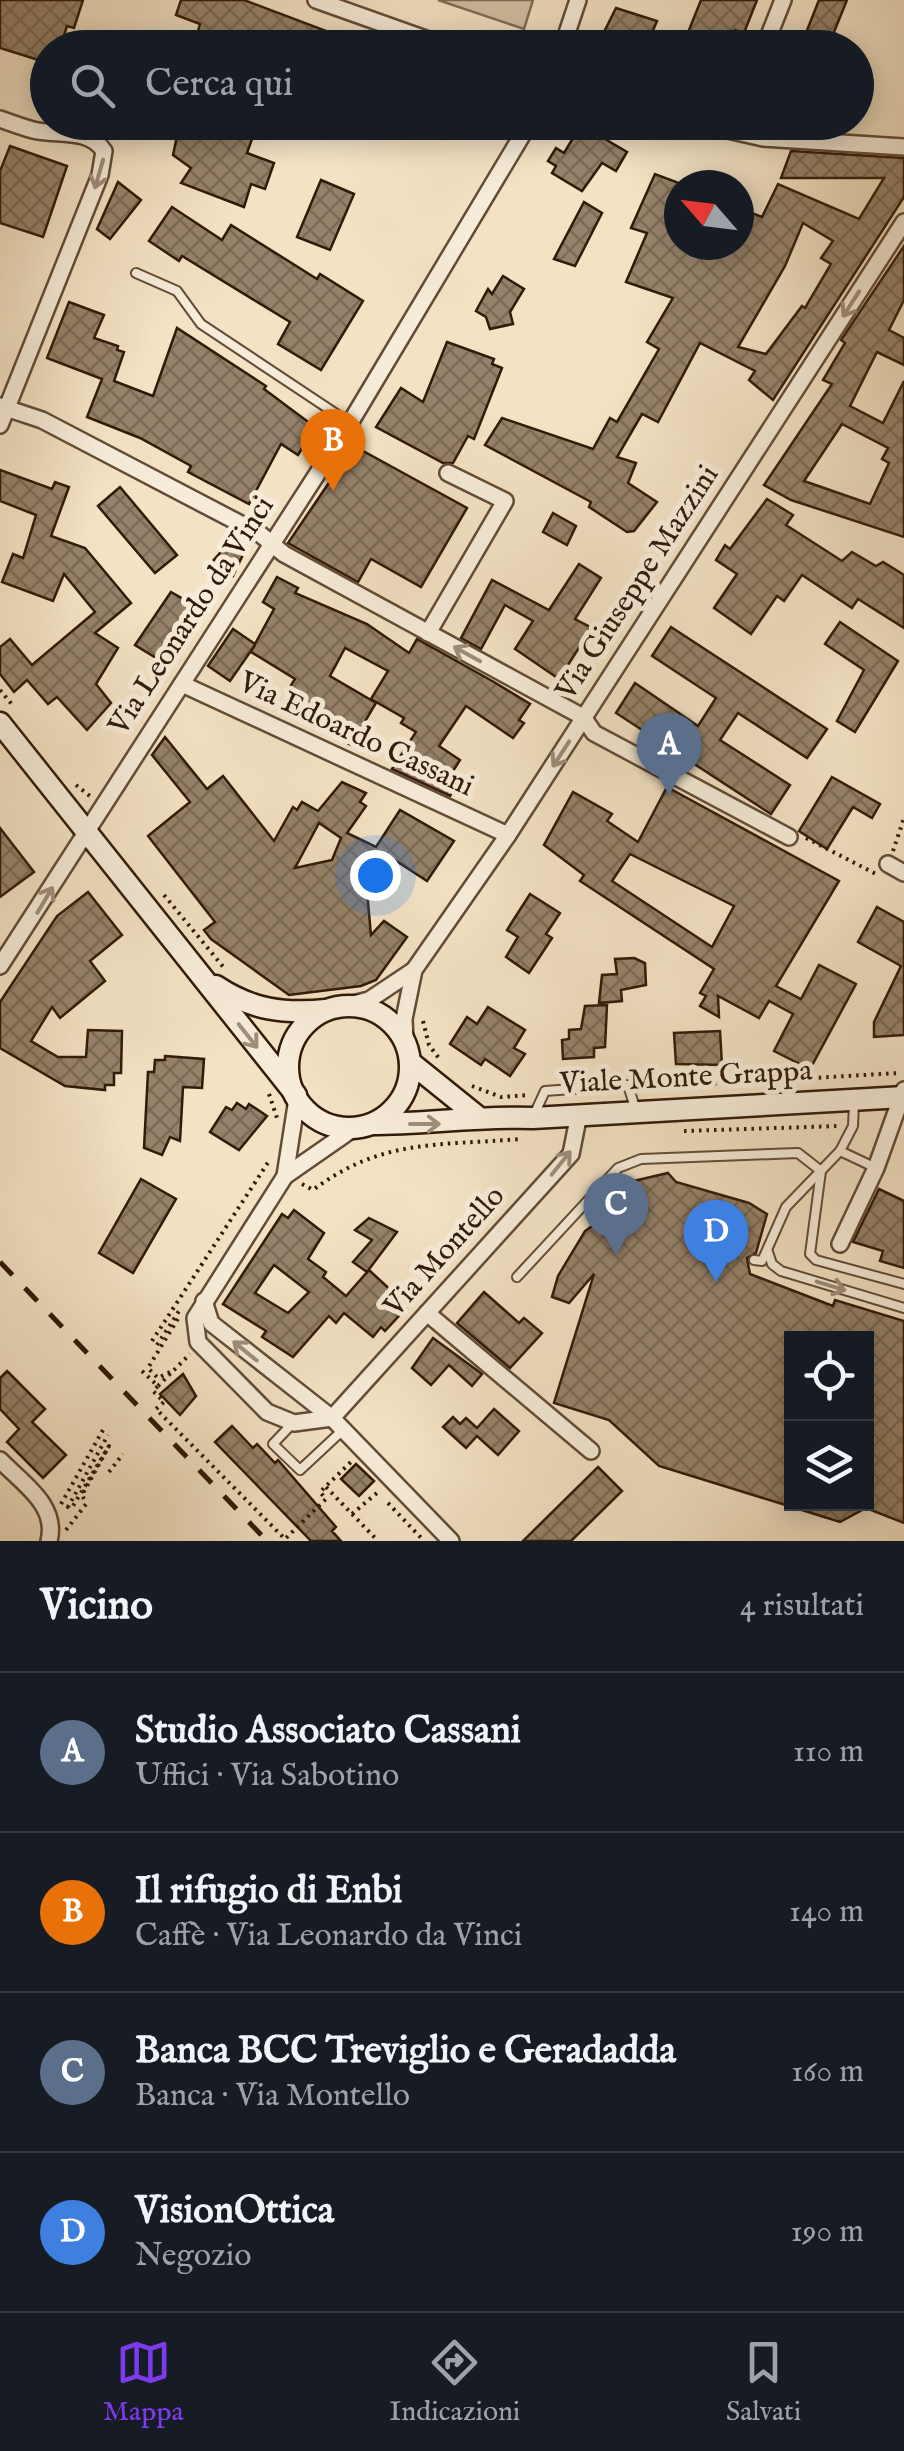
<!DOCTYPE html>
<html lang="it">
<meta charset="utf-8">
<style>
:root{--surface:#171b24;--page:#242831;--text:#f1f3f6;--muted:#9ea1a6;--line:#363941;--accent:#7c3aed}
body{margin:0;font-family:"IM FELL English",serif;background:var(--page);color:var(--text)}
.controls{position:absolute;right:30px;bottom:30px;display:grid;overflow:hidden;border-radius:0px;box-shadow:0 5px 25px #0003}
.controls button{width:90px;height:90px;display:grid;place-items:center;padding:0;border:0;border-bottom:2px solid var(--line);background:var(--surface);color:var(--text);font:50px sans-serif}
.compass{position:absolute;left:664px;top:170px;width:90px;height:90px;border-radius:50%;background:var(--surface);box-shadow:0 5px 25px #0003;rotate:298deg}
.you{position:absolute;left:375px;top:875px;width:35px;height:35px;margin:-25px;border:8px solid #fff;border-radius:50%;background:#1a73e8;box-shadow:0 0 0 15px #1a73e833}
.badge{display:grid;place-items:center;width:65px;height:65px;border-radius:50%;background:var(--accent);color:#fff;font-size:32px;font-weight:700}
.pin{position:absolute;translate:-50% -82px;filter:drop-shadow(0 2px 5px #0008)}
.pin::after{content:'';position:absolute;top:52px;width:35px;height:30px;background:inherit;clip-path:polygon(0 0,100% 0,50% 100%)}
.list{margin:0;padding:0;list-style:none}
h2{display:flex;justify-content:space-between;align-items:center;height:130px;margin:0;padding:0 40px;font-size:42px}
h2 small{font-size:32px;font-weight:400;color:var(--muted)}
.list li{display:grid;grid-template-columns:65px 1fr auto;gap:30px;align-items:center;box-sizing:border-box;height:160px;padding:0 40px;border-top:2px solid var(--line)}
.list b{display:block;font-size:38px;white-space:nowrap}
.list p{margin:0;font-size:32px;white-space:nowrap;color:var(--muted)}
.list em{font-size:32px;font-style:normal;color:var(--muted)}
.icon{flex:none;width:55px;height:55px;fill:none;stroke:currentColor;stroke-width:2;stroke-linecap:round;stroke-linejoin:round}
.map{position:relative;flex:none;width:904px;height:1541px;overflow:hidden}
.search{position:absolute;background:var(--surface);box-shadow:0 5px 25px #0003;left:30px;right:30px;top:30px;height:110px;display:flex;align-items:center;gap:25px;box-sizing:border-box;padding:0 35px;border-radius:55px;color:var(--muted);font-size:38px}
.sheet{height:770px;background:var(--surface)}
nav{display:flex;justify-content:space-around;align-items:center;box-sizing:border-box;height:140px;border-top:2px solid var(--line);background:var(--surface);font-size:28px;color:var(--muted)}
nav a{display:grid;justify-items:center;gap:5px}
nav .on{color:var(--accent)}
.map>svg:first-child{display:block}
</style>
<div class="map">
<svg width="904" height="1541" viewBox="0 0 904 1541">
<defs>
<pattern id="building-cross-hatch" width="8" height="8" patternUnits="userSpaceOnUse" patternTransform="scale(2.5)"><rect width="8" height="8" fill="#96826a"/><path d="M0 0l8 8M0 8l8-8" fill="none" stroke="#7b6a55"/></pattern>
</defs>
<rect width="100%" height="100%" fill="#f3e2c4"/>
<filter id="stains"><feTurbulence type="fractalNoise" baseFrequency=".002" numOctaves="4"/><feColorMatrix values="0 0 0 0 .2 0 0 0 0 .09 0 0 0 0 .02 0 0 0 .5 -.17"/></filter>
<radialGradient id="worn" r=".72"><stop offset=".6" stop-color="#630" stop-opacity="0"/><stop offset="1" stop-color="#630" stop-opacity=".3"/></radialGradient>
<path fill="#d2c0a4" stroke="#826d56" stroke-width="2.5" d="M438,0H533L524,29Z"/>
<g fill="url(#building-cross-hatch)" stroke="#311a08" stroke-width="2.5" fill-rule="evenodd">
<path d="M0,0H83L74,28L67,26L60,48H48V63L0,48Z"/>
<path d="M181,0H244L371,48H301L286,42L284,48H230L197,35L200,24L176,15Z"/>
<path d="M701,0H757L744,33L735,30L733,38L725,35L720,47L689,30Z"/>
<path d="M819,0H847L834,32V48H800Z"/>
<path d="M616,8L657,21L648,42L596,48Z"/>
<path d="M180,122H258L247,153L274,163L265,189L251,184L244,207L181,183L191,168L173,155Z"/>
<path d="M581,125L627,152L616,171L602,163L582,191L552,173L556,166L548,161L556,148L564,153Z"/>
<path d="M10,146L67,166L43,237L0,223V171Z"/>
<path d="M791,151L904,158V197L773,400L749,380L755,371L700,343L658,422L642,414L617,457L636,463L628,483L657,502L634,531L627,532L589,507L591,502L485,445L502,418L593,449L610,418L617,422L624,410L659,349L647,342L673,298L626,282L647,233L631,228L655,174L679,183V245H739V208L762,217L778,184L859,219L884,178H781ZM803,223L833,241L821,258L831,264L805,308L802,306L766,354L738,347L785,266Z"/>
<path d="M321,180L354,194L330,250L297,237Z"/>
<path d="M118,182L141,200L110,239L97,229Z"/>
<path d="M584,202L602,213L575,266L554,259Z"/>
<path d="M172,207L222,240L231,225L317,279L320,274L363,301L321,370L278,344L290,322L182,256L179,261L149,241Z"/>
<path d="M904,246V300L889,330L904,338V365L877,352L850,406L883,423L904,381V537L791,500L764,485L832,384L823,380L845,343L841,340ZM842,424L888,448L882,459L889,463L870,504L804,481Z"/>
<path d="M503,276L524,289L510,312L513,324L490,329L486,317L476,311L488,289L492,294Z"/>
<path d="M69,302L104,315L94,338L118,346L117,350L124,352L114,381L153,396L177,328L266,386L264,389L315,427L298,455L281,444L249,504L188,472L191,466L140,438L87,417L102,379L47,358Z"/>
<path d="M447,342L494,359L492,364L502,368L474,439L468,436L453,463H443L376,427L401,388L423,402Z"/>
<path d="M354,446L467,508L421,587L371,559L358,582L288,543Z"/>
<path d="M0,470L52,489L55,482L69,487L51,536L85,548L131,603L95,633L118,648L96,684L111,703L87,730L57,697L48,704L27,680L14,692L0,674V647L10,639L32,665L95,612L64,574L53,601L2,582L13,554L23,558L36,515L0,501Z"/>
<path d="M120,487L177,555L155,573L98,506Z"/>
<path d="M767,499L793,515L786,525L842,561L852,552L876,566L883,562L904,575V628L858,599L852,608L802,575L784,601L777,596L751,634L714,608L737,574L716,560L725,545L730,549Z"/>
<path d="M553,513L576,526L567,545L543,532Z"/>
<path d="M233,538L247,546L233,576L212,562Z"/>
<path d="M579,564L601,578L575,619L590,627L589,632L559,679L515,649L533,621L505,605L481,649L461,638L492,580L549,610Z"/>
<path d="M277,577L298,588L295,593L367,624L409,653L417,639L494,682L530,704L519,720L524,723L513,738L466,706L439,746L460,760L448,779L457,785L450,796L392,769L416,732L401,723L404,718L371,699L388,671L345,648L330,676L376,703L351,745L321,728L324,722L293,703L296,699L286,693L295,679L251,652L255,645L230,681L208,666L233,629L255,644L274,609L263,602Z"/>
<path d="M171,592L199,608L166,664L135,645Z"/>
<path d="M840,622L898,661L855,732L837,721L864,670L825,644Z"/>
<path d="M671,627L827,729L807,758L738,713L720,740L790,785L771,814L616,713L635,683L698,726L716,698L652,656Z"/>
<path d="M165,737L207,789L223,776L274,841L293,807L297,810L302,802L318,811L342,782L366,793L360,802L366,806L347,833L376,847L400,810L454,841L427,881L387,855L382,867L364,858L371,935L384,921L407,937L376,980L361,986L289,995L211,939L204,930L215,922L148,836L190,802L152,755ZM319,823L341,838L332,860L295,868Z"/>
<path d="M832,777L880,804L872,818L853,807L827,849L799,831Z"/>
<path d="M667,787L839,881L776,986L801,999L819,965L856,984L810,1069L774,1051L793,1014L769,1001L759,1018L718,996L719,1017L700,1006L706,996L700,993L714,969L580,881L584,875L544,845L573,792L612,814L607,821L638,842ZM630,854L734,906L712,947L612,881Z"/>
<path d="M0,828L34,872L0,897Z"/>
<path d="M88,892L122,935L90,961L105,981L60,1018L52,1007L31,1041L58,1057H86L88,1030L122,1031L121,1073H114V1085H105V1090L65,1086L0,1048V1002L57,916Z"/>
<path d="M530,894L560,913L546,934L552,938L529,973L506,957L518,937L507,930Z"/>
<path d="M877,907L904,922V1035L874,1037V1022L901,966L858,942Z"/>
<path d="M634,958L645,963L646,985L621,990L622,1001L599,1003L602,975L617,974L615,959Z"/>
<path d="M607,1005L605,1047L594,1048V1057L563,1059L562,1040L569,1039V1030L581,1029L585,1006Z"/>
<path d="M488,1007L525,1030L514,1048L525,1054L510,1076L485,1059L481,1065L450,1044L467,1017L477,1024Z"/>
<path d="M720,1031L722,1065L676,1064L674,1033Z"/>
<path d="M165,1056L204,1059L202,1088L183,1087L180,1141L170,1137L162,1155L144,1148L148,1072H154L155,1060H165Z"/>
<path d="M237,1103L246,1109L249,1104L267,1116L239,1150L210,1132L226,1107L232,1110Z"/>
<path d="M668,1173L676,1182L749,1203L767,1214L756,1253L747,1258L750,1274L833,1306L835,1300L904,1321V1523L866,1508L840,1522L792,1507L866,1504V1338H792V1507L659,1466L609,1420L554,1403L594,1274L569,1303L552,1297L558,1276L585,1231L628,1200L625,1183Z"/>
<path d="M141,1179L176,1199L133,1273L99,1253Z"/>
<path d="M879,1189L904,1201V1268L880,1261L883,1251L853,1242Z"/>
<path d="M294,1210L324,1233L308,1259L326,1272L323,1277L346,1296L369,1270L408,1306L385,1331L381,1327L373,1337L344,1313L336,1323L329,1316L293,1357L262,1337L266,1331L223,1304L282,1214L288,1218ZM274,1265L309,1292L288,1313L255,1293Z"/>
<path d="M369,1218L397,1232L367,1272L353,1262L372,1240L355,1230Z"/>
<path d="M484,1292L519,1323L524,1318L542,1333L510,1368L457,1323Z"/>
<path d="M433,1338L482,1374L472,1386L449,1365L431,1385L412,1368Z"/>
<path d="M7,1371L45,1409L32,1422L66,1455L43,1478L7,1442L19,1429L0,1409V1378Z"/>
<path d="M183,1374L196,1396L180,1415L160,1394Z"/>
<path d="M494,1409L519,1431L498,1455L477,1436L466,1448L443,1427L453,1417L460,1424L466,1418L477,1428Z"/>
<path d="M232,1426L253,1448L257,1444L275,1463L278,1460L336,1527L332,1531L341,1541H311L215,1442Z"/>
<path d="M356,1464L374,1481L359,1496L341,1479Z"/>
<path d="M598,1467L622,1491L571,1541H523Z"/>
</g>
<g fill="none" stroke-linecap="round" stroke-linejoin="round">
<g stroke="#624c37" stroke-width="12">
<g id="lane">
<path d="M136,273L177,291L201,324L350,423"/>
<path d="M854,1103L853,1126L840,1151L876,1168"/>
<path d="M533,1117L545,1091L628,1085L636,1111"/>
<path d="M768,1252L772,1264L781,1271L904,1308"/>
<path d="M754,1260L762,1261L786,1207L840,1151"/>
<path d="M517,1277L618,1168L641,1159L798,1153L821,1171L810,1254L816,1260L904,1284"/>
<path d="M292,1424L273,1444L300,1470L344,1429"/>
</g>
</g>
<g stroke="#624c37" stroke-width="20">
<g id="street">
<path d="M316,0L451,48"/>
<path d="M562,48L578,0"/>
<path d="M764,48L783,0"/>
<path d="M0,119C11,123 22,127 33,130C56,136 88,127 104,151L100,175L0,425"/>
<path d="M692,122L763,138L904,147"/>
<path d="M0,406L42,420L260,534L284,554L583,717L594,733L789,837"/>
<path d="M428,633L505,501L448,473"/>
<path d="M182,684L508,835"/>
<path d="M888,864L904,873"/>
<path d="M0,966L350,423L530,122"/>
<path d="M345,1006L369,1000L414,970"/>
<path d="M405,1041L404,1019L414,970L508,835L904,222"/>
<path d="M297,1099L285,1176L195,1318L198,1342L267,1412L294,1423L332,1418"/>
<path d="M285,1176L354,1128"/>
<path d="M840,1244L876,1168L904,1090"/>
<path d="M204,1301L211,1323L332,1418L451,1541"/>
<path d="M427,1313L591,1451"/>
<path d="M332,1418L571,1154L579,1114"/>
<path d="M0,1460C23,1484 58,1505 49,1541"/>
</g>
</g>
<g stroke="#311a08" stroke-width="25">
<g id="secondary">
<path d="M0,723L296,1095"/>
<path d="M216,986C252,1010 284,1014 326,1010"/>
<circle cx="349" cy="1067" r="61"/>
<path d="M410,1062L477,1116"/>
<path d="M372,1124C427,1124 478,1116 533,1118L904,1097"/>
</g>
</g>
<g stroke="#311a08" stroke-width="4" stroke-dasharray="2.5 5" stroke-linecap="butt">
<path d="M0,690L14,707"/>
<path d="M76,785L91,797"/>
<path d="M806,838L876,874"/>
<path d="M893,851L904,818"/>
<path d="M164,895L225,969"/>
<path d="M423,1021L429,1045L441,1061"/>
<path d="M472,1086L501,1097L530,1095"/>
<path d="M639,1088L899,1073"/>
<path d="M269,1094L277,1118"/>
<path d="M684,1131L840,1126"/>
<path d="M302,1184L313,1190C382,1138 439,1146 520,1139"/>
<path d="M152,1341L269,1161"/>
<path d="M157,1345L179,1311"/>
<path d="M142,1371L158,1386L153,1391L164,1402L156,1409L285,1539L326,1499L320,1492L353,1460"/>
<path d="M170,1372L158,1378L148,1368L179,1317"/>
<path d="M158,1386L190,1354"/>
<path d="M109,1472L123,1454"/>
<path d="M326,1487L378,1541"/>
<path d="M84,1499L82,1495L109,1446L73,1506L68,1507L108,1435"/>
<path d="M388,1503L424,1541"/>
<path d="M61,1504L103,1430"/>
<path d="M352,1514L378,1492"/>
<path d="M66,1530L87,1503"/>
</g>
<use href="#lane" stroke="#f7ecd9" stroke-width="8"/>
<use href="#street" stroke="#f7ecd9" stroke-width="15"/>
<use href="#secondary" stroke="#f7ecd9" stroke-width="20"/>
<path stroke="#311a08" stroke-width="5" stroke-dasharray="18 18" stroke-linecap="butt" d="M0,1262L267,1541"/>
</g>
<defs><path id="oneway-shaft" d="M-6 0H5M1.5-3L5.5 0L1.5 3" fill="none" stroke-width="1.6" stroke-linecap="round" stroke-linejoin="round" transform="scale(2.5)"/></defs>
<g stroke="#9e8e7b">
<use href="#oneway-shaft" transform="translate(99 174) rotate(106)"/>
<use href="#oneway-shaft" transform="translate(851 304) rotate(123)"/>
<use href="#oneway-shaft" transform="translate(467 654) rotate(-151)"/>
<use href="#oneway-shaft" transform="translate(561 754) rotate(123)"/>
<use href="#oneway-shaft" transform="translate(45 900) rotate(-59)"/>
<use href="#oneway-shaft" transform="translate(248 1036) rotate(52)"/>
<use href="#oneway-shaft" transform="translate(425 1124)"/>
<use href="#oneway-shaft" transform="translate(561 1163) rotate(-51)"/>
<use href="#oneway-shaft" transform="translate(831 1286) rotate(17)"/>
<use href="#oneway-shaft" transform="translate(245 1351) rotate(-141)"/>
</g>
<g text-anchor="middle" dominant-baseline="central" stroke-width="10" stroke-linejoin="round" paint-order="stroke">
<g font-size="30" fill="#311a08" stroke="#f7ecd9">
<text transform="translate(638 583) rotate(-57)">Via Giuseppe Mazzini</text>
<text transform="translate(192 616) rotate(-57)">Via Leonardo da Vinci</text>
<text transform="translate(356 735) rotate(25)">Via Edoardo Cassani</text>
<text transform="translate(686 1078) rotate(-3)">Viale Monte Grappa</text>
<text transform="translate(445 1252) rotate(-48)">Via Montello</text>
</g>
</g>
<rect width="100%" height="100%" filter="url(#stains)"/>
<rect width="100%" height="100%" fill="url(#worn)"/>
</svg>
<div class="controls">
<button><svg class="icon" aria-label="locate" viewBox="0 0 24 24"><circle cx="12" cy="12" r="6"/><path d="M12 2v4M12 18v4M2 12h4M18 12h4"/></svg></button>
<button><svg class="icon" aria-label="layers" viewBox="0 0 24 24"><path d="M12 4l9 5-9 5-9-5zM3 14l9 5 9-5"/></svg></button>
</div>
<svg class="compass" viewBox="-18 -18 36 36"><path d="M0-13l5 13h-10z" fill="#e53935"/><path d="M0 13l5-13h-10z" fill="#9ea1a6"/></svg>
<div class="you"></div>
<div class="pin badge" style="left:669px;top:795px;background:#5c6f8a">A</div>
<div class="pin badge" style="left:333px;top:491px;background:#e8710a">B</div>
<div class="pin badge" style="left:616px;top:1255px;background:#5c6f8a">C</div>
<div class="pin badge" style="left:716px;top:1282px;background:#3f7fe0">D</div>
<div class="search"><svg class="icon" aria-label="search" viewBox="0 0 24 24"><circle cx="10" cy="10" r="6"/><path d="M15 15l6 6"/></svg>Cerca qui</div>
</div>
<section class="sheet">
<h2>Vicino<small>4 risultati</small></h2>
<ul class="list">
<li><span class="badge" style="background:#5c6f8a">A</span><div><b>Studio Associato Cassani</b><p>Uffici · Via Sabotino</p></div><em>110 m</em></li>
<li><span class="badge" style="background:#e8710a">B</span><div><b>Il rifugio di Enbi</b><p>Caffè · Via Leonardo da Vinci</p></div><em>140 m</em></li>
<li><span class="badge" style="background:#5c6f8a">C</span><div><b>Banca BCC Treviglio e Geradadda</b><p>Banca · Via Montello</p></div><em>160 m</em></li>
<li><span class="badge" style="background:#3f7fe0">D</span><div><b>VisionOttica</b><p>Negozio</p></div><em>190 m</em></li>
</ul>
</section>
<nav>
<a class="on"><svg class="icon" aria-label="map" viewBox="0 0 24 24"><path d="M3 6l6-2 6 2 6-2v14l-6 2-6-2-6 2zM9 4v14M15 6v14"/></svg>Mappa</a>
<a><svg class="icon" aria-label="directions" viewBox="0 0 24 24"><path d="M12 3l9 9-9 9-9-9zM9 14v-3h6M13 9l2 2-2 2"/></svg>Indicazioni</a>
<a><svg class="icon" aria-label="saved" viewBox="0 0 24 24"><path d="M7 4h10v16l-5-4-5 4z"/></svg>Salvati</a>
</nav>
